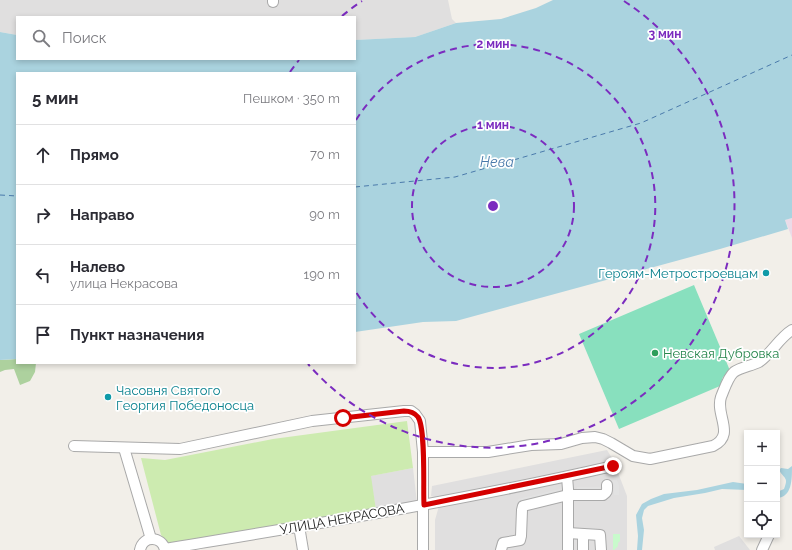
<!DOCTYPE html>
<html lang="ru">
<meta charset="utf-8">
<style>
:root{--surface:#fff;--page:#f2f2f3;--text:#2b2b33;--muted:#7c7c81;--line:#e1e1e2}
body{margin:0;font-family:Raleway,sans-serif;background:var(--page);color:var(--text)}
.controls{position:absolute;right:12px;bottom:12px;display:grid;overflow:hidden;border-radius:0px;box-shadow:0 2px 6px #0003}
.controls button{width:36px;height:36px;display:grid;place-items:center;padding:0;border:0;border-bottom:1px solid var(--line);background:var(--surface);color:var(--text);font:20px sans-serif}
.stop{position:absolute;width:12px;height:12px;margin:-9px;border:3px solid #d40000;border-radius:50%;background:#fff}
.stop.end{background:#d40000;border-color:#fff;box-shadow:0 1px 4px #0008}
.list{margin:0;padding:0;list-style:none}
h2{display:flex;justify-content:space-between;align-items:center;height:52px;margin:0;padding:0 16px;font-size:17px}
h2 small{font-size:13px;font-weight:400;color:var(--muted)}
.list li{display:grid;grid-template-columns:26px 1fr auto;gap:12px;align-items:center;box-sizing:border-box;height:60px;padding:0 16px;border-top:1px solid var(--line)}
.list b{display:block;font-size:15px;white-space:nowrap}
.list p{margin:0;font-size:13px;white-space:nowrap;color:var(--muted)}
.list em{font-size:13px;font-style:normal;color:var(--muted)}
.icon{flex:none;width:22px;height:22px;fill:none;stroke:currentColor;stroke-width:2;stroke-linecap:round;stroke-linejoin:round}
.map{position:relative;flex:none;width:792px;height:550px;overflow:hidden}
.search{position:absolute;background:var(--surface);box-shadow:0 2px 6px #0003;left:16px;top:16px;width:340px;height:44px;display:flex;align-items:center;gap:10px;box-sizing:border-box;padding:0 14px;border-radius:0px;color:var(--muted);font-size:15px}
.panel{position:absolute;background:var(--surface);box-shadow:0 2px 6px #0003;left:16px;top:72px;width:340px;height:292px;border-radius:0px}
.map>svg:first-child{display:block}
</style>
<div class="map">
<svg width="792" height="550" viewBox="0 0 792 550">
<rect width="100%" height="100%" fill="#f2efe9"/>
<g fill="#e0dfdf">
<path d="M0,0H448L452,19L456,23L415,37L355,40V17H17V35L0,32Z"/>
<path d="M607,450L618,468L617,470L627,496V550H435V520L439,506L438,498L431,496L432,486Z"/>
<path d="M413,468L417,503L376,510L370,476Z"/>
<path d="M739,536L750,550H715L714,547Z"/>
</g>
<path fill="#ebdbe8" d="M792,218V238L785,220Z"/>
<path fill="#cdebb0" d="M407,421L413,468L371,476L376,510L169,544L161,535L141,458L165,460L273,439Z"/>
<path fill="#add19e" d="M17,359V363H36L35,372L30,381L20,385L14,369L5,370L0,372V360Z"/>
<path fill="#c8facc" d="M613,534H620V541L618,543V546L614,550H613Z"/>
<path fill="#88e0be" d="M694,285L731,373L723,377L720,386L619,429L579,334Z"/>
<g fill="#e2e2e2">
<path d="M612,480H617L619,485V495H614V485Z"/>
<rect x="577" y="487" width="23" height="5"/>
<path d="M560,489L561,494L519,504L518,499Z"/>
</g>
<g fill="#aad3df">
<path d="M553,0H792V218L785,220L788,229L720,249L456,321L423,322L355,332V73H17V359L0,360V32L17,35V59H355V40L415,37L456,23L501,19L536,8Z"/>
<path d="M792,466C792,480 792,497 777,498V492L784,489C789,477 784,479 779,470L781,468L788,469Z"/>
<path d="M733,482L747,484V490L722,489L705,493L674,498L648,506L644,510L642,518L644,530L642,550H637L638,536L636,515L642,504L651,499L664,494L697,490Z"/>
</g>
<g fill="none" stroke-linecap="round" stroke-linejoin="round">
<g stroke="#4a7aab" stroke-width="1" stroke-dasharray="5 4" stroke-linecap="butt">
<path d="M355,187L455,177L641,123L792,55"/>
<path d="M0,195L17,196"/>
</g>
<g stroke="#a9a9a9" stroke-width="12">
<g id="minor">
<path d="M273,0V2"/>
<path d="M74,446L180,449L312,421L404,411H411L415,414L420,421L423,452V550"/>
<path d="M124,448L151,539"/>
<path d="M423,452H488L531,445L561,444L582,438L595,437L603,439L611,443L633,456L650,459L713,446C736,435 715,415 721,397C724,390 728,377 734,372C741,367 751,366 759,362C772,353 779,338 792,330"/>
<path d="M567,477L568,489V550"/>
<path d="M299,526L303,550"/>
<path d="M568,533L600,535L601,550"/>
<path d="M165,549C315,524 465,500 613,466"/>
<path d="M140,550C143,535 162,536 165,550"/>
<path d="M501,550L503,543L520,540L521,536L522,510L523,506L568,495H603C608,492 607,490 607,485"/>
<path d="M583,550V534"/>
<path d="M762,550L769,535"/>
</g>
</g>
<use href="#minor" stroke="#fff" stroke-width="10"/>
</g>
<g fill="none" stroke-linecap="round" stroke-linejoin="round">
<path stroke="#d40000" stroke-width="5" d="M343,418L404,411C410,411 414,412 418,417C426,429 423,488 424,505L613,466"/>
</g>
<g fill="none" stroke="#7b2cbf" stroke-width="2" stroke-dasharray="7 5">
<circle cx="493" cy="206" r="81"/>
<path d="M356 120A162 162 0 1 1 356 292"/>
<path d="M290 72A243 243 0 0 1 299 60M342 16A243 243 0 0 1 362 1M624 1A243 243 0 1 1 308 364"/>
</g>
<g fill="#0f9aa8" stroke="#fff" stroke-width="1.5">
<circle cx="766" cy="273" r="4"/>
<circle cx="108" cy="397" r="4"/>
</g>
<circle fill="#2e9e5b" stroke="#fff" stroke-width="1.5" cx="655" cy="353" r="4"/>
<g text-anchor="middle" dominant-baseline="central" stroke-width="3.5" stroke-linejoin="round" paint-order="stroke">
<g font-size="13" fill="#0d838f" stroke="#fff" text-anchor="end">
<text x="758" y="273">Героям-Метростроевцам</text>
<text x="116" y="390" text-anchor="start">Часовня Святого<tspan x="116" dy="15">Георгия Победоносца</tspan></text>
</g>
<g font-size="13" fill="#27864d" stroke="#fff" text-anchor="start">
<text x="663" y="353">Невская Дубровка</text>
</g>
<g font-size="13" fill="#222" stroke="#fff">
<text transform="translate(342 519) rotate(-10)">УЛИЦА НЕКРАСОВА</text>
</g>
<g font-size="14" font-style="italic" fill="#4a7aab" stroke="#fff">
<text x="497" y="162">Нева</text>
</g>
</g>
<circle cx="493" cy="206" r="6" fill="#7b2cbf" stroke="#fff" stroke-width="2"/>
<g font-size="12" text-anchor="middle" font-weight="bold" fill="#7b2cbf" stroke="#fff" stroke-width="3.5" stroke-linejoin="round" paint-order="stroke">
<text x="665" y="38">3 мин</text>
<text x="493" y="48">2 мин</text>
<text x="493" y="129">1 мин</text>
</g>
</svg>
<div class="controls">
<button>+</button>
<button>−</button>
<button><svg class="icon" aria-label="locate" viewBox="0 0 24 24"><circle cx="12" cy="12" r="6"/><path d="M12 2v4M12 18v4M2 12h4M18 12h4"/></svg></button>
</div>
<div class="stop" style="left:343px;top:418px"></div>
<div class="stop end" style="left:613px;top:466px"></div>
<div class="search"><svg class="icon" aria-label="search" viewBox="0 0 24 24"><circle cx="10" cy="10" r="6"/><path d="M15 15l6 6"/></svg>Поиск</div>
<section class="panel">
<h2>5 мин<small>Пешком · 350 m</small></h2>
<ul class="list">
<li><svg class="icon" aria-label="ahead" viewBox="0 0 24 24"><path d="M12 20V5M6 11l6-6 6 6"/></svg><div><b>Прямо</b></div><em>70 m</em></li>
<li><svg class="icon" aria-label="right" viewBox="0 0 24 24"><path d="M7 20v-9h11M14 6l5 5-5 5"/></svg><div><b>Направо</b></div><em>90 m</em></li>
<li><svg class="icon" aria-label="left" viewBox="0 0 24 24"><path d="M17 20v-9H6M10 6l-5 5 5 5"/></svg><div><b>Налево</b><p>улица Некрасова</p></div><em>190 m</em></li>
<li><svg class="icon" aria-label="arrive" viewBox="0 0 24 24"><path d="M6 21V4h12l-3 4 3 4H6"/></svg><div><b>Пункт назначения</b></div></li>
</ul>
</section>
</div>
